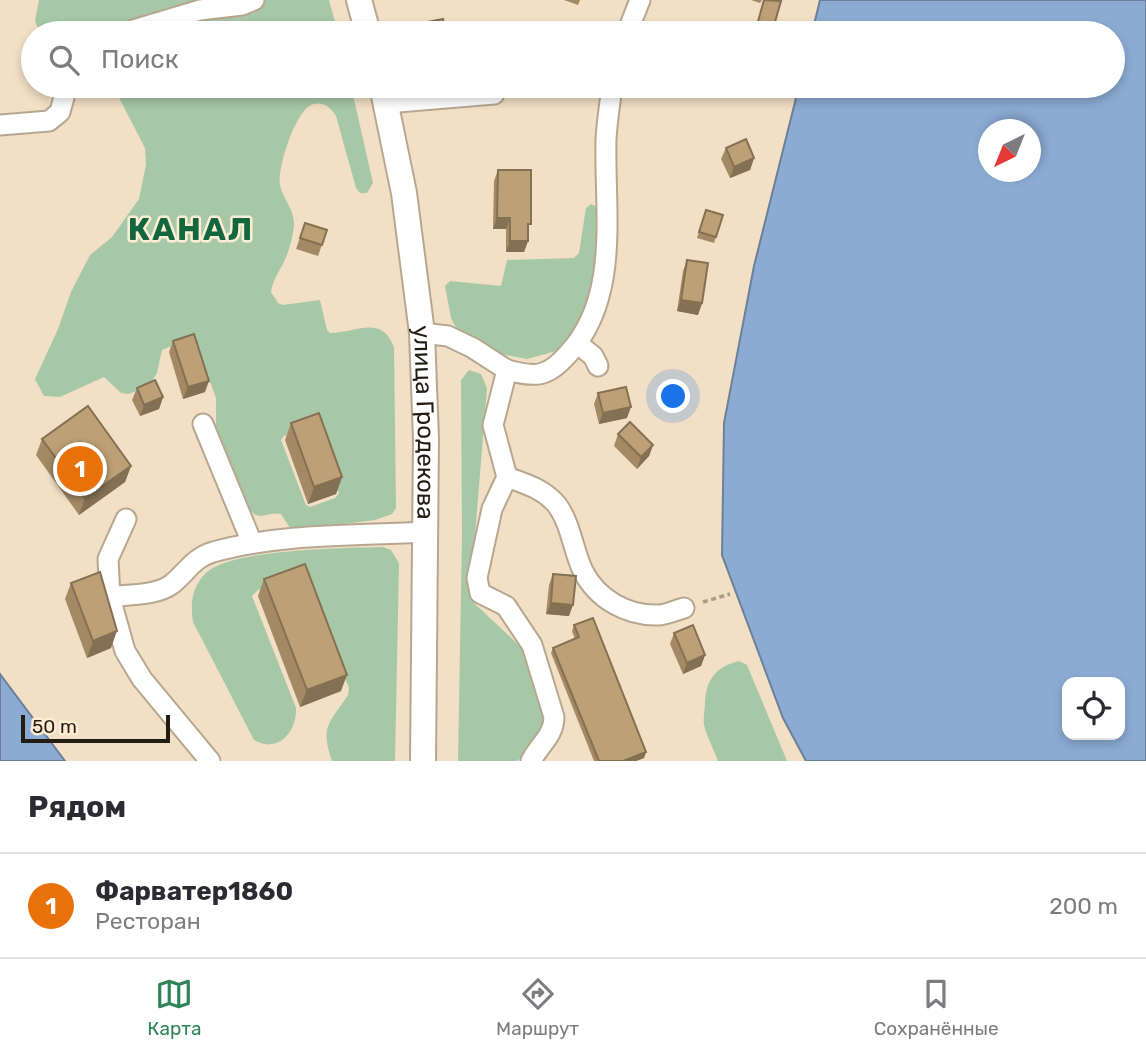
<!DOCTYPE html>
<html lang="ru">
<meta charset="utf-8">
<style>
:root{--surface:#fff;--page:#f2f2f3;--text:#2b2b33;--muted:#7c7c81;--line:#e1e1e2;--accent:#2e8457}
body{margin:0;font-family:Rubik,sans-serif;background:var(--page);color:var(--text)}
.controls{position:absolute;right:21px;bottom:21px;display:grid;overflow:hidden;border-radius:14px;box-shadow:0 4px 10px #0003}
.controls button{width:63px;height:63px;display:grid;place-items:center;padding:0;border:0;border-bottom:2px solid var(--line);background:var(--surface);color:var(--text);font:35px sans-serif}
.compass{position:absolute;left:978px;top:119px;width:63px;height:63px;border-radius:50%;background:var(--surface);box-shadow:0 4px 10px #0003;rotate:223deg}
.scale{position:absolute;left:21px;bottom:18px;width:149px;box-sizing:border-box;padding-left:7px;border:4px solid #221c13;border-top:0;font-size:19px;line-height:24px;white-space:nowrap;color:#221c13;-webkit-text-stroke:5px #feecd3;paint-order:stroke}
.you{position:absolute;left:674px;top:397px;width:24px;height:24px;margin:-18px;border:5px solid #fff;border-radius:50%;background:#1a73e8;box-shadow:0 0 0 10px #1a73e833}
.badge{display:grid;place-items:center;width:46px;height:46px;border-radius:50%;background:var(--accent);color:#fff;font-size:23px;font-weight:700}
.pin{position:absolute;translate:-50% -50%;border:4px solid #fff;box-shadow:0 2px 7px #0006}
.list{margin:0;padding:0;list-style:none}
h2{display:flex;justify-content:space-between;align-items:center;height:91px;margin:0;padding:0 28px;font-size:30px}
h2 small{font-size:23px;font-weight:400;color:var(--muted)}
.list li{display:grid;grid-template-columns:46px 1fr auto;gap:21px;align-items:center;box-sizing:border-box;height:105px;padding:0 28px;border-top:2px solid var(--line)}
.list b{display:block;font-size:26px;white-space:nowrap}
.list p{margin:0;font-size:23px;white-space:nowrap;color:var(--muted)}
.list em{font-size:23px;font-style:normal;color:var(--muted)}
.icon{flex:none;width:38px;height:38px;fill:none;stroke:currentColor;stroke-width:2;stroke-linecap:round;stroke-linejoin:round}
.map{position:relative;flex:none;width:1146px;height:761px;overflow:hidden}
.search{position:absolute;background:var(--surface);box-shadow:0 4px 10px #0003;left:21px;right:21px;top:21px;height:77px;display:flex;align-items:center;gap:18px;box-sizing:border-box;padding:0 24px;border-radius:38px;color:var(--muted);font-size:26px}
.sheet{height:196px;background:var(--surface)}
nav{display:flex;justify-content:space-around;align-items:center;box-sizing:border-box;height:98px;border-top:2px solid var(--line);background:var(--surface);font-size:19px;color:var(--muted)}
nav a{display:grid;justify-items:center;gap:4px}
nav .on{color:var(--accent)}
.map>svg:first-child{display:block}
</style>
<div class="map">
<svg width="1146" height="761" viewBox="0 0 1146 761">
<rect width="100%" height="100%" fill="#f1dfc6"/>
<g fill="#a7c8a7" fill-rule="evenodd">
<path d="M39,0H329L338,33H40L35,21Z"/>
<path d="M113,86H351L373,183L367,193H360L356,188L336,116C331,108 324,102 314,104C296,107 277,169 280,185C283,200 295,209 294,226C293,235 290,248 286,257C281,270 273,278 271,292L278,303L283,305L320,300L327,330L330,333C357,333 381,314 394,347L396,508L392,514L375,520L296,530L290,528L281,514C268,511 260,522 250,510L216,426V398L200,354L188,339L162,350L157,373L150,384L143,388L129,394L121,393L104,377L60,397L44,396L35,379L58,329L71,292L90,255L112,237L139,199L146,165L145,148ZM313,427L339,493L335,498L310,507L306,505L281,440L284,436Z"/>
<path d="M591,204L599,208L603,256L586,323L564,349L527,359L479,350L458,331L451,318L445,286L450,281L501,286L507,260L574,258L579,253L586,208Z"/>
<path d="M469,370L481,374L487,388L475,535L472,593L474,603L523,649L546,723L528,752L517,761H458L462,535L461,380Z"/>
<path d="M383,547L391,550L399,563L395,761H332C320,726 329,724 348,695L349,688L305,578L302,575L258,590L252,596L296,708C297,732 278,754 254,740L193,622C190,603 192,586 207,572C233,549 346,548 383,547Z"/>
<path d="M739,661L747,665L787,761H718C714,750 707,737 704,725C703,718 705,710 705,703C706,679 716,667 739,661Z"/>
</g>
<g fill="#8babd2" stroke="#6c8099" stroke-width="2" fill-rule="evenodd">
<path d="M820,0H1146V761H806L783,718L722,555L724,423L754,266L799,86H1113V33H812ZM988,130H1030V172H988ZM1067,682H1120V735H1067Z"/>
<path d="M0,674L65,761H0Z"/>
</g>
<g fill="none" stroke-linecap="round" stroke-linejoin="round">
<g stroke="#b8a790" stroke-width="23">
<g id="minor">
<path d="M128,33L133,30L200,10L242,5L254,0"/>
<path d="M627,33L640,0"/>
<path d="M386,103L494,94"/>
<path d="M0,125L49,121L60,112L67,86"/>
<path d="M422,333L448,336L473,348L507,370"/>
<path d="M578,344L593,356L598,366"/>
<path d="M203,424L252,543"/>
<path d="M507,477C526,484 544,489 557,505C571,524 573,550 583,571C597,599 627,616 658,615C666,615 676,610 684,608"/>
<path d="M126,519L108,559L110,597L125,651L142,679L210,761"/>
<path d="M110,597C129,594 156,596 172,584C187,572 193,558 213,552C282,533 356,536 426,532"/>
<path d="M531,761C539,745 554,736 554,717L532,645L506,606L480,593L477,578L492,509L507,477L493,425L507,370C536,378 548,377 568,354C621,297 604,210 606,139C607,121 610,103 612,86"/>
</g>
</g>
<g stroke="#b8a790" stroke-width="28">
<g id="major">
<path d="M359,0L368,33"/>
<path id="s1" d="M382,86L404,193L422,333L426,439L423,761"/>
</g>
</g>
<path stroke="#aa9c88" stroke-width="3.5" stroke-dasharray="5 3.5" stroke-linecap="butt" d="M703,602L730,594"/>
<use href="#minor" stroke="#fff" stroke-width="19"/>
<use href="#major" stroke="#fff" stroke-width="24"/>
</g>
<g fill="#a38a65">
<path d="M564,0H580L578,5Z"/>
<path d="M751,0H762L760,3Z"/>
<path d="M764,0L781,1L771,33H754Z"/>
<path d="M417,24L446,33H414Z"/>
<path d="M726,148L754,158L750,170L730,178L721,159Z"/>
<path d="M498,170L528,233V241L524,252H506V229H493L494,181Z"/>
<path d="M706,210L723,215L714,243L697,238Z"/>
<path d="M305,223L327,230L318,256L296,249Z"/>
<path d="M687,260L702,303L698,315L677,311L683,271Z"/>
<path d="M173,341L205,392L183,399L169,352Z"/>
<path d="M137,388L163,397L159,409L140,416L132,400Z"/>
<path d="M598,393L627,418L599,424L594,404Z"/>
<path d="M291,423L342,477L336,494L308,504L285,440Z"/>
<path d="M618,434L653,445L649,456L637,469L614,446Z"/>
<path d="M42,439L131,466L125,482L79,515L36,455Z"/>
<path d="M553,574L569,616L546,614L549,585Z"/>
<path d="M264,579L341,691L300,707L258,596Z"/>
<path d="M71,583L111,648L87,658L65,599Z"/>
<path d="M574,625L646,752L644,758L636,761H594L551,653L553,648L575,639L572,631Z"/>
<path d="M674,633L705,655L701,666L683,674L670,644Z"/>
</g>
<g fill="#847053">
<path d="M754,158L750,170L730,178L734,167Z"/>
<path d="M497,218H510L506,229H493Z"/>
<path d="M510,241H528L524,252H506Z"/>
<path d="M681,300L702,303L698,315L677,311Z"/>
<path d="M209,381L205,392L183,399L188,387Z"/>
<path d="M163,397L159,409L140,416L144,405Z"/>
<path d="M631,407L627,418L599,424L603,413Z"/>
<path d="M653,445L649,456L637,469L641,457Z"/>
<path d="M131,466L125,482L79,515L85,498Z"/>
<path d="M342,477L336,494L308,504L314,487Z"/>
<path d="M551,603L573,605L569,616L546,614Z"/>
<path d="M117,631L111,648L87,658L93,641Z"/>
<path d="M705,655L701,666L683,674L687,663Z"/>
<path d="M347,675L341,691L300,707L307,690Z"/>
<path d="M646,752L644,758L636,761H623Z"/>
</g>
<g fill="#bda076" stroke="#847053" stroke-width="2">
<path d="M764,0L781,1L773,29L757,25Z"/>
<path d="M443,19L446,33H419L417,24Z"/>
<path d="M746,139L754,158L734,167L726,148Z"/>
<path d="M498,170H531V224H528V241H510V218H497Z"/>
<path d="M706,210L723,215L716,237L699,232Z"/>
<path d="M305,223L327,230L322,245L300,238Z"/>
<path d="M687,260L708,263L702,303L681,300Z"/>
<path d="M194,334L209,381L188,387L173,341Z"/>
<path d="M155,380L163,397L144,405L137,388Z"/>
<path d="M626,387L631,407L603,413L598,393Z"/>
<path d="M88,406L131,466L85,498L42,439Z"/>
<path d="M319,413L342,477L314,487L291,423Z"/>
<path d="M630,422L653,445L641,457L618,434Z"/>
<path d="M305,564L347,675L307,690L264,579Z"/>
<path d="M100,572L117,631L93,641L71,583Z"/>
<path d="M553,574L576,576L573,605L551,603Z"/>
<path d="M593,618L646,752L623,761H599L553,648L579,637L574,625Z"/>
<path d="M693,625L705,655L687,663L674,633Z"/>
</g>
<g text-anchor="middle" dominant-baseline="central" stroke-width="5" stroke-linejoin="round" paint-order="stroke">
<g font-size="24" fill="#221c13" stroke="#feecd3">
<text stroke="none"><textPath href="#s1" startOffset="340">улица Гродекова</textPath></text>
</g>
<g font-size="32" font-weight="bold" letter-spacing="2" fill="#13673f" stroke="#feecd3">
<text x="191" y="229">КАНАЛ</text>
</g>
</g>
</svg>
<div class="controls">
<button><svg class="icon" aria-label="locate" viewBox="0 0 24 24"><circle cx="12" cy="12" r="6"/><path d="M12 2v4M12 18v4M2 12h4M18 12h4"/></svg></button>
</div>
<svg class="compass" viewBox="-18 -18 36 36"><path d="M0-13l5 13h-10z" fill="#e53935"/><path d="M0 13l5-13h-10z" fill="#7c7c81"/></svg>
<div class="scale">50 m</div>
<div class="you"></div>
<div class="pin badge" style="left:80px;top:469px;background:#e8710a">1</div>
<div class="search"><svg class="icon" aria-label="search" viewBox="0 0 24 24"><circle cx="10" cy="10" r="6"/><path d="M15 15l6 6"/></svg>Поиск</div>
</div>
<section class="sheet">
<h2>Рядом<small></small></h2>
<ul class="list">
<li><span class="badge" style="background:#e8710a">1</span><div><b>Фарватер1860</b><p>Ресторан</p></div><em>200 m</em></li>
</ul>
</section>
<nav>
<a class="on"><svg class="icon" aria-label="map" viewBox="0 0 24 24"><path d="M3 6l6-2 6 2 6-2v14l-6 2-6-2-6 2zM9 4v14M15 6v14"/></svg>Карта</a>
<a><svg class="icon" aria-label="directions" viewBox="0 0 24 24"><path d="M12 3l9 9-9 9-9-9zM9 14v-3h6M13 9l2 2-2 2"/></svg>Маршрут</a>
<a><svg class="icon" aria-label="saved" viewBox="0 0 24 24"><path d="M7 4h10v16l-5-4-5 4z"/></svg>Сохранённые</a>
</nav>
